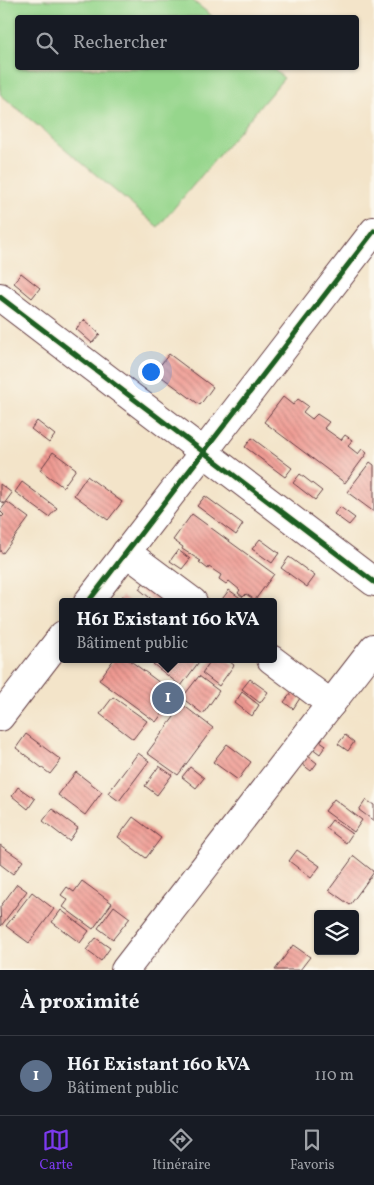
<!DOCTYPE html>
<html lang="fr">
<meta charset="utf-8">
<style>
:root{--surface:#171b24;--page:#242831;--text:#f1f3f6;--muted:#9ea1a6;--line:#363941;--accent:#7c3aed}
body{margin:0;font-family:Vollkorn,serif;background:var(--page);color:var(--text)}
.controls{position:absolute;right:15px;bottom:15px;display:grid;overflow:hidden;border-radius:5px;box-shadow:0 1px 4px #0004}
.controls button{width:45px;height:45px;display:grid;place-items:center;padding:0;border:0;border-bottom:1px solid var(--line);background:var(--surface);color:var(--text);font:25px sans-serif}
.you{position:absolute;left:150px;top:371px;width:18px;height:18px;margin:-12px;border:4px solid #fff;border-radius:50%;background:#1a73e8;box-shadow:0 0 0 8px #1a73e833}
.badge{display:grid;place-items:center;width:32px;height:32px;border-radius:50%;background:var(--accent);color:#fff;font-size:16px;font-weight:700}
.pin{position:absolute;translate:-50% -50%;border:2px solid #fff;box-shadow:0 1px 5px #0006}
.popup{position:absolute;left:59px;top:598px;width:218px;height:65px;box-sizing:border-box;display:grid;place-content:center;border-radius:5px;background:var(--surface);filter:drop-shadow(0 1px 4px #0005);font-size:16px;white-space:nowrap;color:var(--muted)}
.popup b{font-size:19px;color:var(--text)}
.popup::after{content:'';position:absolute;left:50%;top:100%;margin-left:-10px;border:10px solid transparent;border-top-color:var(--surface)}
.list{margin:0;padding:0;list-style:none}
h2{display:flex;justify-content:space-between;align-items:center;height:65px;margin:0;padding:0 20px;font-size:21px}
h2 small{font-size:16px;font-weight:400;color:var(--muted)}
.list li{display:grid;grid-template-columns:32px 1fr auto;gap:15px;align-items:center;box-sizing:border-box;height:80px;padding:0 20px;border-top:1px solid var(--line)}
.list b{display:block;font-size:19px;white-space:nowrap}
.list p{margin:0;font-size:16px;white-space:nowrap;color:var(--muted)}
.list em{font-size:16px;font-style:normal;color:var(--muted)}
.icon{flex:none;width:28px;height:28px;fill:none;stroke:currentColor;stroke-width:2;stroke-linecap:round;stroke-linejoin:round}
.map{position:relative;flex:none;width:374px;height:970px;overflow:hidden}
.search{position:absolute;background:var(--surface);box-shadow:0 1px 4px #0004;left:15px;right:15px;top:15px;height:55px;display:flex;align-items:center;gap:12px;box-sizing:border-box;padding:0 18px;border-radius:5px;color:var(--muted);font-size:19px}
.sheet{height:145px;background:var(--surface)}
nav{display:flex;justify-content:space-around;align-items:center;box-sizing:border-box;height:70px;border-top:1px solid var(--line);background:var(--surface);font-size:14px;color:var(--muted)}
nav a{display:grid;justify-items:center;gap:2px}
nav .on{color:var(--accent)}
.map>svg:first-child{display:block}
</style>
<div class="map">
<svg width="374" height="970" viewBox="0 0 374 970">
<defs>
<pattern id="building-back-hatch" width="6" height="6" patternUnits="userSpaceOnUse" patternTransform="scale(1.25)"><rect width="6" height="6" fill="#ef9a92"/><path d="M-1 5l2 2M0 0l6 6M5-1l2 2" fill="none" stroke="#c47d77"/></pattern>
</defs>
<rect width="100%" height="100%" fill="#fbf7ec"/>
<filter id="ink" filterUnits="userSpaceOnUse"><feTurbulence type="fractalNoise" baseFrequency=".02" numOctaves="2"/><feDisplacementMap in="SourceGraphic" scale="10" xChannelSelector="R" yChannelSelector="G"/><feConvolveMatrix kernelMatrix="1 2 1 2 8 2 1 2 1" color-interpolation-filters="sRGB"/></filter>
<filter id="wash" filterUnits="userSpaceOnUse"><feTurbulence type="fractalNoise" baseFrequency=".0096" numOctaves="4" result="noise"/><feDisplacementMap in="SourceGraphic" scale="20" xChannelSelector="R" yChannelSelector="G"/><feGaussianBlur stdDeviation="1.12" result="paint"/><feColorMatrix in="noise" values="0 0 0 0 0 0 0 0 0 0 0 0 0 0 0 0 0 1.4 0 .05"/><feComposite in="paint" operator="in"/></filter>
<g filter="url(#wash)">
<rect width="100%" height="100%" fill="#f3e4c9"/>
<path fill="#96d68c" stroke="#707a5c" d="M0,0H192L213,17L18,18V68H272L284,78L158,227L0,94Z"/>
<g id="blocks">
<g fill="url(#building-back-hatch)">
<path d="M21,273L40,288L32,298L14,283Z"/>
<path d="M84,320L100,334L92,343L76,329Z"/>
<path d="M169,354L213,387L200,405L155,372Z"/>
<path d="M283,397L293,405L298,399L308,406L303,412L312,419L317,414L329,422L324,428L341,440L345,435L352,440L348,446L358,454L362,449L367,453L345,483L264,422Z"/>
<path d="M37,421L55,435L49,443L31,429Z"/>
<path d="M252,438L292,468L285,477L245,447Z"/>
<path d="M53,452L76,469L63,487L40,470Z"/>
<path d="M370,462L374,465V512L347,492Z"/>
<path d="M300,474L322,491L315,500L293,483Z"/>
<path d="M87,476L122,502L108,520L74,495Z"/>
<path d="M22,482L57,508L49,517L15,492Z"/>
<path d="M0,484L12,493L4,504L0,501Z"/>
<path d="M205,496L243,524L236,535L197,506Z"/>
<path d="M7,502L29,518L3,553L0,551V515L2,517L4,515L0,511Z"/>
<path d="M340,507L355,518L349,525L334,514Z"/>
<path d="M192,514L274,574L255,600L246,594L243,597L238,593L240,590L229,581L226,584L219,579L221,575L209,567L208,569L199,562L201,561L182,549L183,547L173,540Z"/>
<path d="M260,539L279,553L272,563L252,549Z"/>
<path d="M178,550L190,559L182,569L170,561Z"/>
<path d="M289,557L315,576L307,587L281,568Z"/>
<path d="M145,581L169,598L167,602H155L139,589Z"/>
<path d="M229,590L246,602H220Z"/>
<path d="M122,596L130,602H118Z"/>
<path d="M114,659H128L176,695L156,722L99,680Z"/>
<path d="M156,659H201L181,686L153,664Z"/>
<path d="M212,659H226L234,665L219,686L202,673Z"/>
<path d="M199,676L219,691L203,714L182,698Z"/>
<path d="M250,679L268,692L260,703L242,689Z"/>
<path d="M242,692L259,705L252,716L235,703Z"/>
<path d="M292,692L300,698L293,709L284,702Z"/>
<path d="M113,697L147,721L133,739L100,714Z"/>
<path d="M183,705L213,728L178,775L147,753Z"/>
<path d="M26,734L61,760L50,774L16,748Z"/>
<path d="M345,735L354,742L348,751L338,744Z"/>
<path d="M313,736L326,745L320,754L308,745Z"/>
<path d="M227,744L251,762L238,780L213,762Z"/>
<path d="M138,753L149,761L119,801L108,793Z"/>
<path d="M308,756L317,763L311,771L302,764Z"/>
<path d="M159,766L172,775L157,795L145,786Z"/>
<path d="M190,767L204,778L196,788L182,777Z"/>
<path d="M76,772L102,792L85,815L58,795Z"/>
<path d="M18,787L35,799L28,809L12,796Z"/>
<path d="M334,799L362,820L354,832L325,811Z"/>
<path d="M366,800L374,805V821L359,810Z"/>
<path d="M52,809L78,828L69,841L43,821Z"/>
<path d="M133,817L161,838L146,858L118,837Z"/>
<path d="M332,820L352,834L346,843L326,828Z"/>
<path d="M0,845L23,861L13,874L0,864Z"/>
<path d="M297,850L320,866L311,878L289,861Z"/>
<path d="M354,856L374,872L350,905L329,890Z"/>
<path d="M82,881L112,903L93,929L63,907L68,900L61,895L67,887L74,892Z"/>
<path d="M17,884L27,891L1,926L0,907Z"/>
<path d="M32,892L54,909L29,943L6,926Z"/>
<path d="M114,906L130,918L113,939L98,928Z"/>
<path d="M61,910L89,931L80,943L52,922Z"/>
<path d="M96,938L110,948L101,961L86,950Z"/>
<path d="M293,945L310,957L300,970H275Z"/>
</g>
</g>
</g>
<g filter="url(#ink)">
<use href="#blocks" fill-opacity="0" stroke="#633d43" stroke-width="1"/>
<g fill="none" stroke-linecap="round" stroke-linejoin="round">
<g stroke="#633d43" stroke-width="30">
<g id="minor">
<path d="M0,297L374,582"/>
<path d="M126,552L193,602"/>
<path d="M88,602L374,231"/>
<path d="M271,659L331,704"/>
<path d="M0,717L63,635"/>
<path d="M125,970L374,648"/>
</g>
</g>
<use href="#minor" stroke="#fff" stroke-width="28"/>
<g stroke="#fbf7ec" stroke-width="8">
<g id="cycleway">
<path d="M0,297L374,582"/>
<path d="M88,602L374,231"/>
</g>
</g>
<use href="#cycleway" stroke="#1b5e20" stroke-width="5"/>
</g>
</g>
</svg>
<div class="controls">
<button><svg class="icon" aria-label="layers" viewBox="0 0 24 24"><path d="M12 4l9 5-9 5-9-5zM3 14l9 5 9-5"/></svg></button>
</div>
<div class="you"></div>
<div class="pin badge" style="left:168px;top:698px;background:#5c6f8a">1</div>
<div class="popup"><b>H61 Existant 160 kVA</b>Bâtiment public</div>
<div class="search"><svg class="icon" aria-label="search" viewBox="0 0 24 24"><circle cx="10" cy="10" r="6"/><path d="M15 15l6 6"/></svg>Rechercher</div>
</div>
<section class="sheet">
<h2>À proximité<small></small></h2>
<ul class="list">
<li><span class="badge" style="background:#5c6f8a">1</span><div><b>H61 Existant 160 kVA</b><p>Bâtiment public</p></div><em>110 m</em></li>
</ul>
</section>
<nav>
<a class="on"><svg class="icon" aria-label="map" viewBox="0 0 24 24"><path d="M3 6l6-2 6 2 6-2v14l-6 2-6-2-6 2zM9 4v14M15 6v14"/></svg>Carte</a>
<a><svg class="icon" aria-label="directions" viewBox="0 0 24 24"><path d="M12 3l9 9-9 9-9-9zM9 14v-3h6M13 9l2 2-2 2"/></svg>Itinéraire</a>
<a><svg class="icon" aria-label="saved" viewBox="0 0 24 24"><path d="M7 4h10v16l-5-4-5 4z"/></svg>Favoris</a>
</nav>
